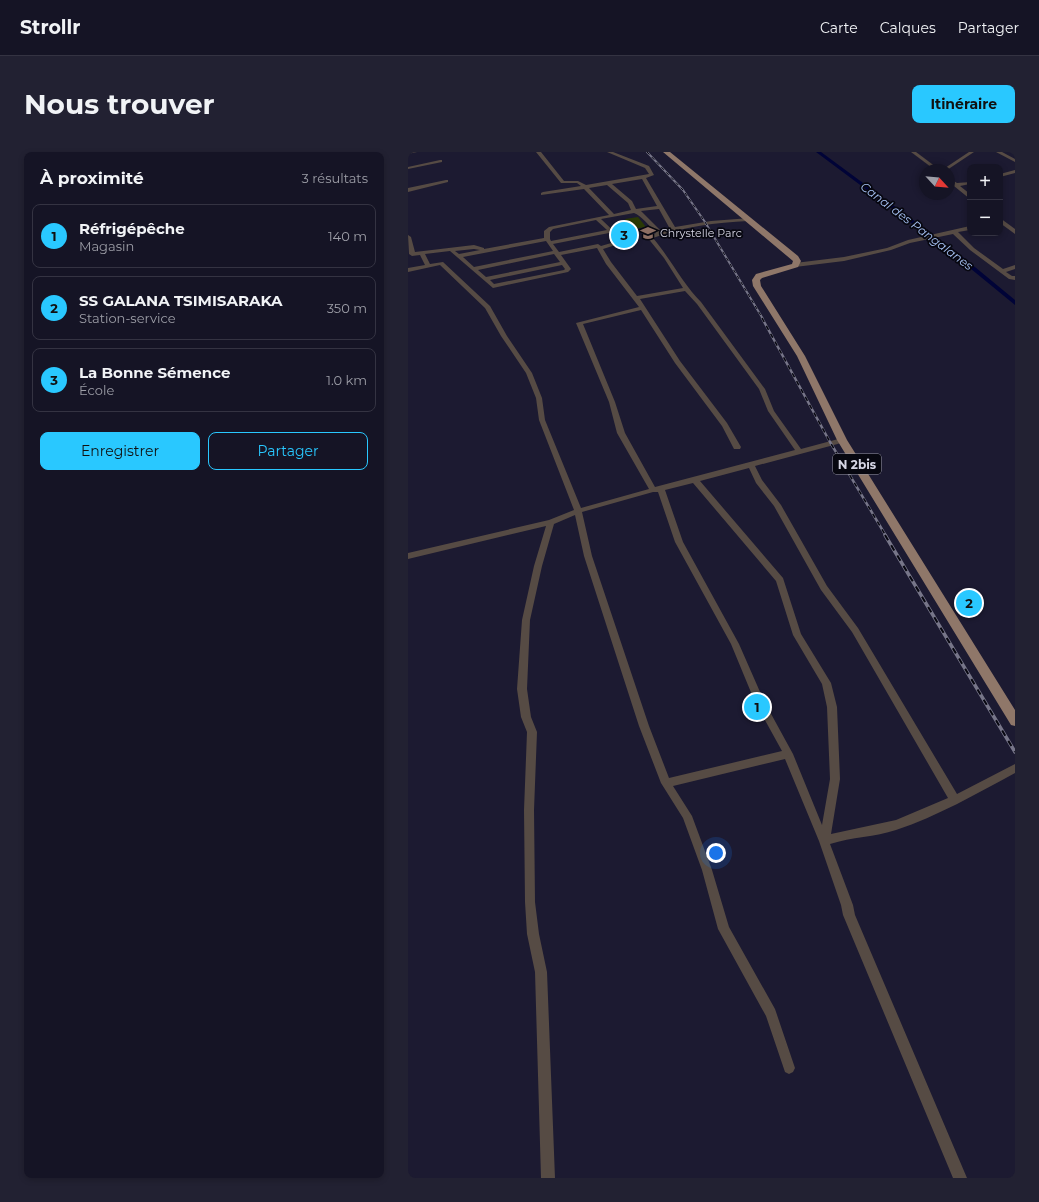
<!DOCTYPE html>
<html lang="fr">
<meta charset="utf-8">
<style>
:root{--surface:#151425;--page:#222132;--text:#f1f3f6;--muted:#9d9ea7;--line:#343342;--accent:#29c8ff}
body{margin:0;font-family:Montserrat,sans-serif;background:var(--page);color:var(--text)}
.controls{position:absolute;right:12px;top:12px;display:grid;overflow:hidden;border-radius:8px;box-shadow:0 2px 6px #0003}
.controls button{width:36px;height:36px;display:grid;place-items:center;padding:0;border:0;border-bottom:1px solid var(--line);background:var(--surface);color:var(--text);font:20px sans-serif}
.compass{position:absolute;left:511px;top:12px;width:36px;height:36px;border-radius:50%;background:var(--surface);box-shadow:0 2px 6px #0003;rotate:116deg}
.you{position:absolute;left:308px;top:701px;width:14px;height:14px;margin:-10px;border:3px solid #fff;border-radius:50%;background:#1a73e8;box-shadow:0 0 0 6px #1a73e833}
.badge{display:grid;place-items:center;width:26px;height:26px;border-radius:50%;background:var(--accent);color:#111;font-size:13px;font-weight:700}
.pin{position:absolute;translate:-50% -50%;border:2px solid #fff;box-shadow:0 1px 4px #0006}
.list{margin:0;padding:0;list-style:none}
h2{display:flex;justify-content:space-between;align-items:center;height:52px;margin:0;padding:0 16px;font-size:17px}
h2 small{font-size:13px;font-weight:400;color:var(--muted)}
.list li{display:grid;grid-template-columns:26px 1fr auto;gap:12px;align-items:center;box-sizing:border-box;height:64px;margin:0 8px 8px;padding:0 8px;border:1px solid var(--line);border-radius:8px}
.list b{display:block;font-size:15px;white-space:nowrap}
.list p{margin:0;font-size:13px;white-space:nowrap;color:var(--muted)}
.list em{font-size:13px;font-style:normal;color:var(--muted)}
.actions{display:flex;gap:8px;padding:12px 16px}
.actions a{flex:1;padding:9px 0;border:1px solid var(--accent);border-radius:8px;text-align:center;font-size:14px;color:var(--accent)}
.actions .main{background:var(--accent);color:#111}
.map{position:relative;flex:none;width:607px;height:1026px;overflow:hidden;border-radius:8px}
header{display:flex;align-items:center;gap:24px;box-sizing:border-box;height:56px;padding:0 20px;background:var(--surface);border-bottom:1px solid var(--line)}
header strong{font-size:19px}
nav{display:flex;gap:22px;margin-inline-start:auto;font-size:14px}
.intro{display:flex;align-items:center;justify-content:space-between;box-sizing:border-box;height:96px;padding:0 24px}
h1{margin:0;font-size:28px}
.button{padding:10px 18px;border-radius:8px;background:var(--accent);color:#111;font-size:14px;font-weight:700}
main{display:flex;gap:24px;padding:0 24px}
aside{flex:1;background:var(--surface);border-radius:8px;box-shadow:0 2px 6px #0003}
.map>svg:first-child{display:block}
</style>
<header>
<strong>Strollr</strong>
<nav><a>Carte</a><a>Calques</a><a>Partager</a></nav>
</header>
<div class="intro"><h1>Nous trouver</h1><a class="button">Itinéraire</a></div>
<main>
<aside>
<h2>À proximité<small>3 résultats</small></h2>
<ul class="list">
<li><span class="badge">1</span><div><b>Réfrigépêche</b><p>Magasin</p></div><em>140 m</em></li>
<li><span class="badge">2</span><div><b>SS GALANA TSIMISARAKA</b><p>Station-service</p></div><em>350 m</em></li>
<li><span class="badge">3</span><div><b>La Bonne Sémence</b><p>École</p></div><em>1.0 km</em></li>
</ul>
<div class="actions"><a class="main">Enregistrer</a><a>Partager</a></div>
</aside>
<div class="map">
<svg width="607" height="1026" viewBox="0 0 607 1026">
<rect width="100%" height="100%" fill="#1c1a31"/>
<path fill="#2a3905" d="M230,65L238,75L225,77L217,67Z"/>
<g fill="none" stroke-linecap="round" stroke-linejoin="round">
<path fill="#000337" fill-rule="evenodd" d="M408,0H413L550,101L607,148V153L546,103Z"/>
<g fill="#564b44" fill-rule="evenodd">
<path d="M0,0H9L0,2Z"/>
<path d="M128,0H133L156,29H170L178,33L241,22L237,16L199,0H205L241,14L246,23L238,26L267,75L303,69L342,66L343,67L340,69C308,71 276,74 245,86C262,106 275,132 293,150L357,237L366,259L393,297L434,286L438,288L437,290L347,314L354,328L373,353L419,434L450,476L549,642L607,612V621C568,642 530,664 488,678C467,685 444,685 422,692L445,753L447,763L559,1026H545L435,763L433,753L411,689L377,607L265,634L284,664L304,718L321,775L367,857L387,916L385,920L381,922L377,920L358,864L310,777L294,718L275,666L253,631L231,574L176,404L167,363L146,372L134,414L122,468L119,537L123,565L129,580L126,658L127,750L131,782L139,820L147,1026H133L127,820L119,782L117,750L116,658L119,580L113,565L109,537L114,468L126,414L138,374L0,407V401L141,368L166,358L131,268L128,246L118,221L93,184L77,156L32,113L0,120V116L17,113L12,103L4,104L1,102L0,83L3,85L7,100L66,93L76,96V97L136,86V79L141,75L201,63L176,37L133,43V41L135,40L173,34L169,31H153ZM234,27L249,54L228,57L224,49L204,32ZM199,33L220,51L223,58L206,62L181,36ZM251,57L262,77L253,79L233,59ZM226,61C233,63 242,75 248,81L239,85L256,106L275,136L229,144L203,110L195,97L217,90L193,67ZM188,68L199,78L143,89L142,87V80L145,77ZM201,81L210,89L193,94L190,92L151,100L145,92ZM138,89L145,99L66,115L55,105ZM189,96L198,112L231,155L168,171L201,250L209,281L241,337L173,356L137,268L134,246L124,221L99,184L82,154L35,110L22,112L17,102L42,99L85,136L160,120L163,117L153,103ZM66,97L72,98L51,102L47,99ZM146,102L152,110L78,125L70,118ZM154,113L157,117L156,118L86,132L82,128ZM277,139L289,152L351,237L360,259L387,298L247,335L217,281L207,250L175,172L233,158L267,211L314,274L326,297H332L333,295L319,271L272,209L232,147ZM341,316L348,331L366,354L413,438L444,480L540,646L488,668L423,682L432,627L429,555L423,531L393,482L375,426L292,329ZM285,331L368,429L385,483L414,532L419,555L422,627L414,673L385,602L356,549L331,492L275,390L257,338ZM245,340H250L267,390L323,492L347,550L374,599L261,626L241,574L184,404L174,360Z"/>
<path d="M503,0H508L532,18H527Z"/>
<path d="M561,0H566L539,18H534Z"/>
<path d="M588,0H594L607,7V10Z"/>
<path d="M32,8H34V10L0,17V15Z"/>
<path d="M607,18V21L592,25V22Z"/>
<path d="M541,26L549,31L562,30V32L552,34L562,42V47L541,30Z"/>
<path d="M38,28H40V30L0,40V36Z"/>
<path d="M592,66L607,77V82L592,71Z"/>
<path d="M562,74V78L550,80L566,96L595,117L607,113V117L598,120L604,124H607V128L601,127L562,98L545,82L502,91L483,98L436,109L387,115L384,113L387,111L436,105L479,96L500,88Z"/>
</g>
<path fill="#8f7769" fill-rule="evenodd" d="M255,0H262L390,104L393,109L390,115L354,126L352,128L353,134L397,204L439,288L607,558V574L603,573L429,288L389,204L345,134L344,128L348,122L384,112L385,109Z"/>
<g stroke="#777689" stroke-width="2">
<path id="rail-far2" d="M239,0L275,38L297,70L355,167"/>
</g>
<g stroke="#777689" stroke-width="2.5">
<path id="rail-far1" d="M354,166L422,290L478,384"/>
</g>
<g stroke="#777689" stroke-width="3.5">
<path id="rail" d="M477,383L607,600"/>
</g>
<use href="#rail-far2" stroke="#070710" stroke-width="1" stroke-dasharray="3.5" stroke-linecap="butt"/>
<use href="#rail-far1" stroke="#070710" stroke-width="1.5" stroke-dasharray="4.5" stroke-linecap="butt"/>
<use href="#rail" stroke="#070710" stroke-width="2" stroke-dasharray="6" stroke-linecap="butt"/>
</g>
<defs>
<g id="school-bare" transform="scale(1.2)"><path d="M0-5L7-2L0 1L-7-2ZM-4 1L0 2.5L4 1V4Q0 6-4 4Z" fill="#8d6e63" stroke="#070710" stroke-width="2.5" paint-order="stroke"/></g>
</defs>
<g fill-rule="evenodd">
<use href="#school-bare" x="240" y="81"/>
</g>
<g text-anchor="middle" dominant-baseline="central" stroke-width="3.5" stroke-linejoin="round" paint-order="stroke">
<g font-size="11" fill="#d5d5e4" stroke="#070710" text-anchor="start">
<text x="252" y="81">Chrystelle Parc</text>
</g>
<g font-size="12" font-style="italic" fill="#a6c1f3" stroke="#070710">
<text transform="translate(509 74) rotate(37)">Canal des Pangalanes</text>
</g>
<rect fill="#070710" stroke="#9797a4" stroke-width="1" x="425" y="302" width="48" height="20" rx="3"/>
<g font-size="12" font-weight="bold" fill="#d5d5e4">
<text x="449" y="312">N 2bis</text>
</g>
</g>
</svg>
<div class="controls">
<button>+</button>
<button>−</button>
</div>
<svg class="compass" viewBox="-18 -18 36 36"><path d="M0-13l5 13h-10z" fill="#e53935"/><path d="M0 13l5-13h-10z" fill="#9d9ea7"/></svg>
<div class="you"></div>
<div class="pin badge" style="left:349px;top:555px">1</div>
<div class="pin badge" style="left:561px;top:451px">2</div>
<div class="pin badge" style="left:216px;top:83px">3</div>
</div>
</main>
